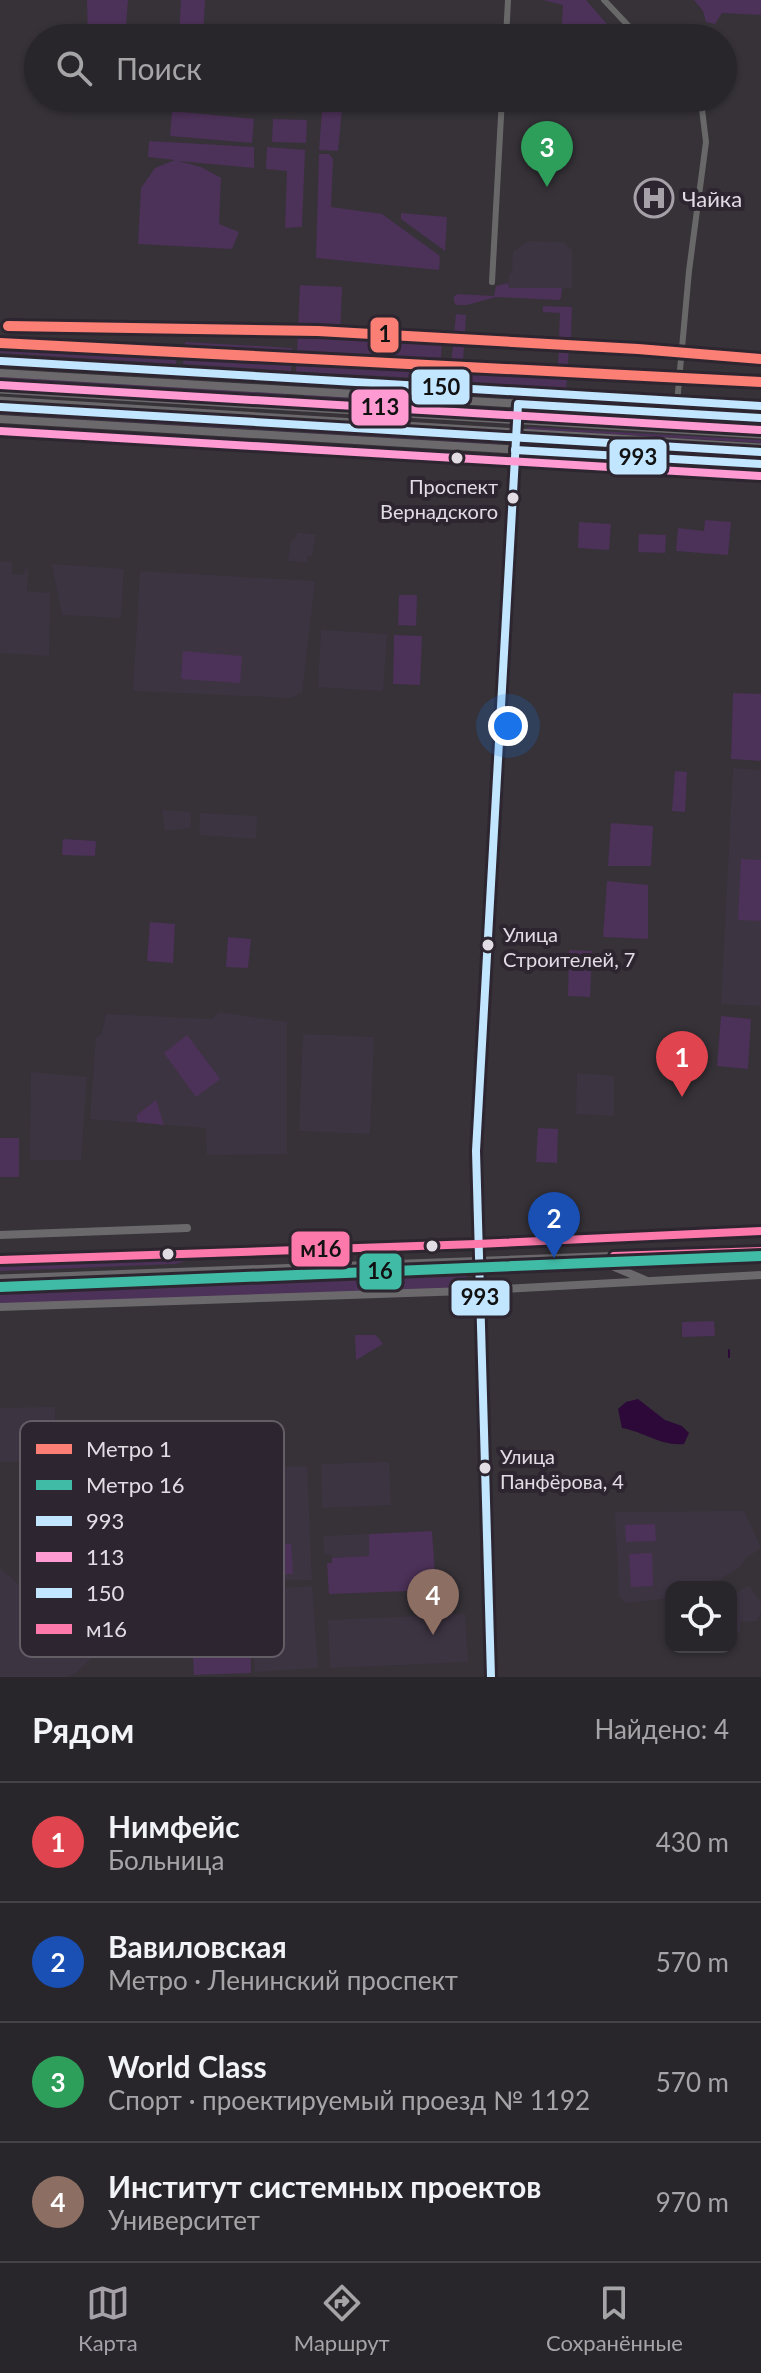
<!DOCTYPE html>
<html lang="ru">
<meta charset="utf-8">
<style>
:root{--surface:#28262a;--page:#302e32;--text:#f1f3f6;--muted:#a5a5a8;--line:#444347;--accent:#a6a1a8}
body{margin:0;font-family:Lato,sans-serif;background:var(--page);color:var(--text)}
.controls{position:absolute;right:24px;bottom:24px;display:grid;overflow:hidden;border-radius:16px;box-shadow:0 2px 6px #0004}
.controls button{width:72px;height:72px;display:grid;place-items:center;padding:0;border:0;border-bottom:2px solid var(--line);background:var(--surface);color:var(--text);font:40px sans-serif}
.you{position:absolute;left:508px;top:726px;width:28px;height:28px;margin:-20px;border:6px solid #fff;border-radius:50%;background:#1a73e8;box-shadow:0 0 0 12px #1a73e833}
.badge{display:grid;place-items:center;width:52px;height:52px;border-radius:50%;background:var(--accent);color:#fff;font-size:26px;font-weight:700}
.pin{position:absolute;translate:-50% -66px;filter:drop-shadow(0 2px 4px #0008)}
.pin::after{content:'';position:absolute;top:42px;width:28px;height:24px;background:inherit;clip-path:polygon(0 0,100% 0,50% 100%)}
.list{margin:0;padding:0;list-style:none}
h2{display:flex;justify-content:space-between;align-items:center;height:104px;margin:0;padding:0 32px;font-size:34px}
h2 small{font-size:26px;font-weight:400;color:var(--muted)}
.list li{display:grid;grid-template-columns:52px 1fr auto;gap:24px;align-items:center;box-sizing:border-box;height:120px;padding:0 32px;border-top:2px solid var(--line)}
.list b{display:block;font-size:30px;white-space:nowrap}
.list p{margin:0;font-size:26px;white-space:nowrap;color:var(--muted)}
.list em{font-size:26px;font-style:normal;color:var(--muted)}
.icon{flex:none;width:44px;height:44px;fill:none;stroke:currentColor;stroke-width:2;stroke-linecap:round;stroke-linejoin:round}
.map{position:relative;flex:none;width:761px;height:1677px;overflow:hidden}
.search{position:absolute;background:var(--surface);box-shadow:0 2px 6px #0004;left:24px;right:24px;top:24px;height:88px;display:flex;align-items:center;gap:20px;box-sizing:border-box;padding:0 28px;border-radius:44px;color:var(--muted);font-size:30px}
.sheet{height:584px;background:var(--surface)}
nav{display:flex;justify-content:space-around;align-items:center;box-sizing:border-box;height:112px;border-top:2px solid var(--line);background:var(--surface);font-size:22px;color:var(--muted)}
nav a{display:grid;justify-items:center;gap:4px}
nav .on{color:var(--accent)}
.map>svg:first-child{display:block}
</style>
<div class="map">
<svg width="761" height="1677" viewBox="0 0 761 1677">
<rect width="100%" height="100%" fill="#363238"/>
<g fill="#3d3442">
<path d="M528,241L563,242L572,250V288H508L509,273H512L513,252Z"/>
<path d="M297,532L316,535L312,556L307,557V562L288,561L291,541L296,538Z"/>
<path d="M0,561L12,562V574L24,575L25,569H28L27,591L50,593L49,656L0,653Z"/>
<path d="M52,564L124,569L121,618L62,615Z"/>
<path d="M140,571L315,581L302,693L291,698L133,691Z"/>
<path d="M321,630L387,634L383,691L318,687Z"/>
<path d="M733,768L761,770V1006L721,1004Z"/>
<path d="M162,810L191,812V828L165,831Z"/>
<path d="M200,813L257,816L256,839L199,835Z"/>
<path d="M219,1012L287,1022V1154L207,1155L206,1128L90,1119L96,1037L102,1034L106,1014L212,1019Z"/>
<path d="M303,1034L374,1037L370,1134L299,1131Z"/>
<path d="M31,1072L87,1077L81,1160H30Z"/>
<path d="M577,1073L614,1076V1116L576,1114Z"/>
<path d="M55,1407L56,1461L0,1462V1408Z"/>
<path d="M389,1462L391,1505L322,1508L321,1464Z"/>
<path d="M307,1466L312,1580L213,1582L207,1468Z"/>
<path d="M744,1511L761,1548L746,1558L741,1566L708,1587H671V1598L626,1603L619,1596L615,1512Z"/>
<path d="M369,1534L370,1556L332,1558L331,1554H324L323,1536Z"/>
<path d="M0,1568L97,1653L77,1672L69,1677H0Z"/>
<path d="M749,1585L761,1603V1611L757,1621L740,1622V1632H731V1596Z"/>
<path d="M312,1586L318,1668L255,1672L249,1590Z"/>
<path d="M465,1614L468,1662L330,1668L328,1620Z"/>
</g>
<g fill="#4c3158">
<path d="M87,0H128L125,38H88Z"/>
<path d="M181,0H205L203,38H179Z"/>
<path d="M543,0H586L619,38H561L563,5Z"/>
<path d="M694,0H761V15L722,13L715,24L706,22L703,11Z"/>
<path d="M174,98L255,101L254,111L177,106Z"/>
<path d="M323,98H343L338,151L319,150Z"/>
<path d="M172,111L254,119L252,143L170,136Z"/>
<path d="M273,119L307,120L306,143L272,142Z"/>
<path d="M149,141L254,147V168L178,161L201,167L221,178L219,224L239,232L232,249L138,244L141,188L155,168L175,160L148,157Z"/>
<path d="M267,147L305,150L302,227L285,228L287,171L266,169Z"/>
<path d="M319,154H329L333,159L331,207L382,214L440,256L439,270L316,258Z"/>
<path d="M401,213L447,217L445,251L401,219Z"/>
<path d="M508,283L509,288H562L561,298L559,300L496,297L467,305H456L454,302V296L458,294L494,296L496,286Z"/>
<path d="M300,285L342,287L340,335L442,340L440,379L296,372Z"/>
<path d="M543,306L572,307L571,338L559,337L560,313L543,312Z"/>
<path d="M456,314L466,315L463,361H467V366L451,365Z"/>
<path d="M0,336L177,345L176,364L0,353Z"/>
<path d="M185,342L292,348L291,371L183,364Z"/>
<path d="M559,346L569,347L566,393L448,384L452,372L557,379Z"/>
<path d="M0,377L286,394L289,398L286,400L0,382Z"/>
<path d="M304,395L501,408V413L304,401L301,398Z"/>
<path d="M0,408L499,437V444L0,414Z"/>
<path d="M532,409L761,422V429L531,416L528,411Z"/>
<path d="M527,427L761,440V443L527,429Z"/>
<path d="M532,440L761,453V459L528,446L527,442Z"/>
<path d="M705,520L731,522L728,555L676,551L678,528L704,531Z"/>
<path d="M579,522L611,524L609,550L578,548Z"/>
<path d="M639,534L666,535L665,553L638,552Z"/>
<path d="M399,595H417L416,626L398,625Z"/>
<path d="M394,635L422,636L420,685L393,684Z"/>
<path d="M183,651L242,656L240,683L181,679Z"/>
<path d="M733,693L761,694V761L731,759Z"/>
<path d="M675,771L687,772L685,812L672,811Z"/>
<path d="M611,823L653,826L651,866H608Z"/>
<path d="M63,839L96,841L95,856L62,855Z"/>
<path d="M741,859L761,860V921L738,920Z"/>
<path d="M607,881L648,885V939L603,937Z"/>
<path d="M150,922L175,924L173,963L147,961Z"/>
<path d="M228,937L251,939L248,968L226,967Z"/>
<path d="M569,950L592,951L590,997L568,996Z"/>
<path d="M721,1016L751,1019L748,1069L717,1066Z"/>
<path d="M187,1035L220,1079L196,1097L164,1053Z"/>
<path d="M156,1100L164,1125L137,1122V1115Z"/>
<path d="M538,1128L558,1129L557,1163L536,1162Z"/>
<rect x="0" y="1138" width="19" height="39"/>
<path d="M193,1259L175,1264L0,1271V1266Z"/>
<path d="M466,1270L468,1288L0,1305V1289Z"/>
<path d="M714,1321L715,1336L682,1337V1322Z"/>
<path d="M355,1335H376L383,1344L356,1360Z"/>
<path d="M655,1524L656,1541L626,1542L625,1525Z"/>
<path d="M432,1531L436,1590L329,1594L327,1563H332V1558L369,1556V1534Z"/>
<path d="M291,1544L293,1574L237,1577L236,1546Z"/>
<path d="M652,1553L653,1586L631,1587L629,1554Z"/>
<path d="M217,1585L218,1599L238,1597L239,1626L250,1625L251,1673L194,1675L189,1586Z"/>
</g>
<path fill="#2c0939" d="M638,1399L665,1420L682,1426L689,1433L684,1444C660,1446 645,1432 622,1428L618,1409L626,1402Z"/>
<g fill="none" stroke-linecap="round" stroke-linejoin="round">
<path stroke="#2c0939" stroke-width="2" d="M729,1350V1357"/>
<g stroke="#696869" stroke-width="6">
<path d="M604,0L640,38"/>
<path d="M506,38L508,0"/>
<path d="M492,282L502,98"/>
<path d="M676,414L689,271L706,142L702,109L695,98"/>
</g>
<g stroke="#6b696c" stroke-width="8">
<path d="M0,373L761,418"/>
<path d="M0,419L761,464"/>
<path d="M0,1235L187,1228"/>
<path d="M591,1257L645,1280"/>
<path d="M0,1307L466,1291L761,1275"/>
<path d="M491,1677L476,1151L518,404"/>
</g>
<g stroke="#6a686b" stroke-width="9">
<path d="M0,389L761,434"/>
<path d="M0,401L761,448"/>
<path d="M0,1260L477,1244L761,1231"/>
<path d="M0,1279L761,1251"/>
</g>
<g stroke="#2d2630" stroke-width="14">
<g id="bus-1">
<path d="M515,450L761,464"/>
<path d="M491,1677L476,1151L518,404L761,418"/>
</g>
</g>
<g stroke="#2d2630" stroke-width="14">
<g id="bus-2">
<path d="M0,385L760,430"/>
<path d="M0,431L760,476"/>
</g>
</g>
<g stroke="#2d2630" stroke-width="14">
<g id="bus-3">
<path d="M1,361L761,406"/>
<path d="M1,407L761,452"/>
</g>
</g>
<g stroke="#2d2630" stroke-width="14">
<g id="bus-4">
<path d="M614,1256L761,1251"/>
<path d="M0,1260L477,1244L761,1231"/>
</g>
</g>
<use href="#bus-1" stroke="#c2e6ff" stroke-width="8"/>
<use href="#bus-2" stroke="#ff9ad2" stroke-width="8"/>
<use href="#bus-3" stroke="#c2e6ff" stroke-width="8"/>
<use href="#bus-4" stroke="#fe79ab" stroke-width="8"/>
<g stroke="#2d2630" stroke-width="16">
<g id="metro-1">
<path d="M8,326L318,331L638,349L761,359"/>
<path d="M0,343L761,382"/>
</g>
</g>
<g stroke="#2d2630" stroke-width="16">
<path id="metro-2" d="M0,1287L761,1256"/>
</g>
<use href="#metro-1" stroke="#fc7f75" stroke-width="10"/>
<use href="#metro-2" stroke="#40bba6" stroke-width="10"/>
</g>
<defs>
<g id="hospital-ring" transform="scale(2)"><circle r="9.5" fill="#2d2630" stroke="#a6a1a8" stroke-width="1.5"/><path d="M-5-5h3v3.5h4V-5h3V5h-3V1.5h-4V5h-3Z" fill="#a6a1a8"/></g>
</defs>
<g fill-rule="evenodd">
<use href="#hospital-ring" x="654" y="198"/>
</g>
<g fill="#e2dde4" stroke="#2d2630" stroke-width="3">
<circle cx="457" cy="458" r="7"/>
<circle cx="513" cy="498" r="7"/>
<circle cx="488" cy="945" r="7"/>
<circle cx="432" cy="1246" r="7"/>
<circle cx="168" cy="1254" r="7"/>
<circle cx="485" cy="1468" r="7"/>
</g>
<g text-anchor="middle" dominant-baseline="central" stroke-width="8" stroke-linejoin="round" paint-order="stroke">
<g font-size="20" fill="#e2dde4" stroke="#2d2630" text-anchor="start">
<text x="498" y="486" text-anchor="end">Проспект<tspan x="498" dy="25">Вернадского</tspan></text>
<text x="503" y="934">Улица<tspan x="503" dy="25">Строителей, 7</tspan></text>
<text x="500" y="1456">Улица<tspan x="500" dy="25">Панфёрова, 4</tspan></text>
</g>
<g font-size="22" fill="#e2dde4" stroke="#2d2630" text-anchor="start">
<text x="682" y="198">Чайка</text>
</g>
</g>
<rect x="20" y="1421" width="264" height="236" rx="12" fill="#2d2630" stroke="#635d66" stroke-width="2"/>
<rect x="36" y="1444" width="36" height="10" fill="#fc7f75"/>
<rect x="36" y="1480" width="36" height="10" fill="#40bba6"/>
<rect x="36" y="1516" width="36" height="10" fill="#c2e6ff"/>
<rect x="36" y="1552" width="36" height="10" fill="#ff9ad2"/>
<rect x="36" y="1588" width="36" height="10" fill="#c2e6ff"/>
<rect x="36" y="1624" width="36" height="10" fill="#fe79ab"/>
<g font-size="22" fill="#e2dde4">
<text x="86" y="1457">Метро 1</text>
<text x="86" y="1493">Метро 16</text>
<text x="86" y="1529">993</text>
<text x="86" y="1565">113</text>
<text x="86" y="1601">150</text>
<text x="86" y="1637">м16</text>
</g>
<g stroke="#2d2630" stroke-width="3">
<rect x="369" y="316" width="31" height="38" rx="8" fill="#fc7f75"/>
<rect x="410" y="368" width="61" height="38" rx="8" fill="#c2e6ff"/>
<rect x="350" y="388" width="60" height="39" rx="8" fill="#ff9ad2"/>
<rect x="608" y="438" width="60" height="38" rx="8" fill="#c2e6ff"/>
<rect x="290" y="1230" width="61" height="38" rx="8" fill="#fe79ab"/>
<rect x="358" y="1252" width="45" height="39" rx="8" fill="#40bba6"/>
<rect x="450" y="1279" width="61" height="38" rx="8" fill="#c2e6ff"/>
</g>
<g font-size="22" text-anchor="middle" font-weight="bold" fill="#111">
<text x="385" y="342">1</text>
<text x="441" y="395">150</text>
<text x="380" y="415">113</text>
<text x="638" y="465">993</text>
<text x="321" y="1257">м16</text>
<text x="380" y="1279">16</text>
<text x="480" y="1305">993</text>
</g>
</svg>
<div class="controls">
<button><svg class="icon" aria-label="locate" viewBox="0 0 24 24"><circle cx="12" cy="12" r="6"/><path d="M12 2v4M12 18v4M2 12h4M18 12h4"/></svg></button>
</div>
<div class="you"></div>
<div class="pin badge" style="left:682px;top:1097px;background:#e0444e">1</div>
<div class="pin badge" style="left:554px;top:1258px;background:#1a4fb4">2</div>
<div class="pin badge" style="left:547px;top:187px;background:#2e9e5b">3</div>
<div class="pin badge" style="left:433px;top:1635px;background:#8d6e63">4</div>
<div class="search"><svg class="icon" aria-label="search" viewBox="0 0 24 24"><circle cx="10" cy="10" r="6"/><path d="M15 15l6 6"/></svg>Поиск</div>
</div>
<section class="sheet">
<h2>Рядом<small>Найдено: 4</small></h2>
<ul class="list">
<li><span class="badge" style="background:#e0444e">1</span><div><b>Нимфейс</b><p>Больница</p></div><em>430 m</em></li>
<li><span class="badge" style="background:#1a4fb4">2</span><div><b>Вавиловская</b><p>Метро · Ленинский проспект</p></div><em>570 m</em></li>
<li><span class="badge" style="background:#2e9e5b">3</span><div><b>World Class</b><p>Спорт · проектируемый проезд № 1192</p></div><em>570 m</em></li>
<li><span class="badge" style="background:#8d6e63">4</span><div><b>Институт системных проектов</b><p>Университет</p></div><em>970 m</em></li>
</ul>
</section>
<nav>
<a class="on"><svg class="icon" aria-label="map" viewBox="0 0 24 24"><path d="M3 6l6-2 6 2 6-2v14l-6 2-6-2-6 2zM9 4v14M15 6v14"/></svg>Карта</a>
<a><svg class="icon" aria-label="directions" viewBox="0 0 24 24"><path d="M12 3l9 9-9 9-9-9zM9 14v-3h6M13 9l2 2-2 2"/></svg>Маршрут</a>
<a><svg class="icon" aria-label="saved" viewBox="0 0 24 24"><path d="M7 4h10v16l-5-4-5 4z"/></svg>Сохранённые</a>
</nav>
